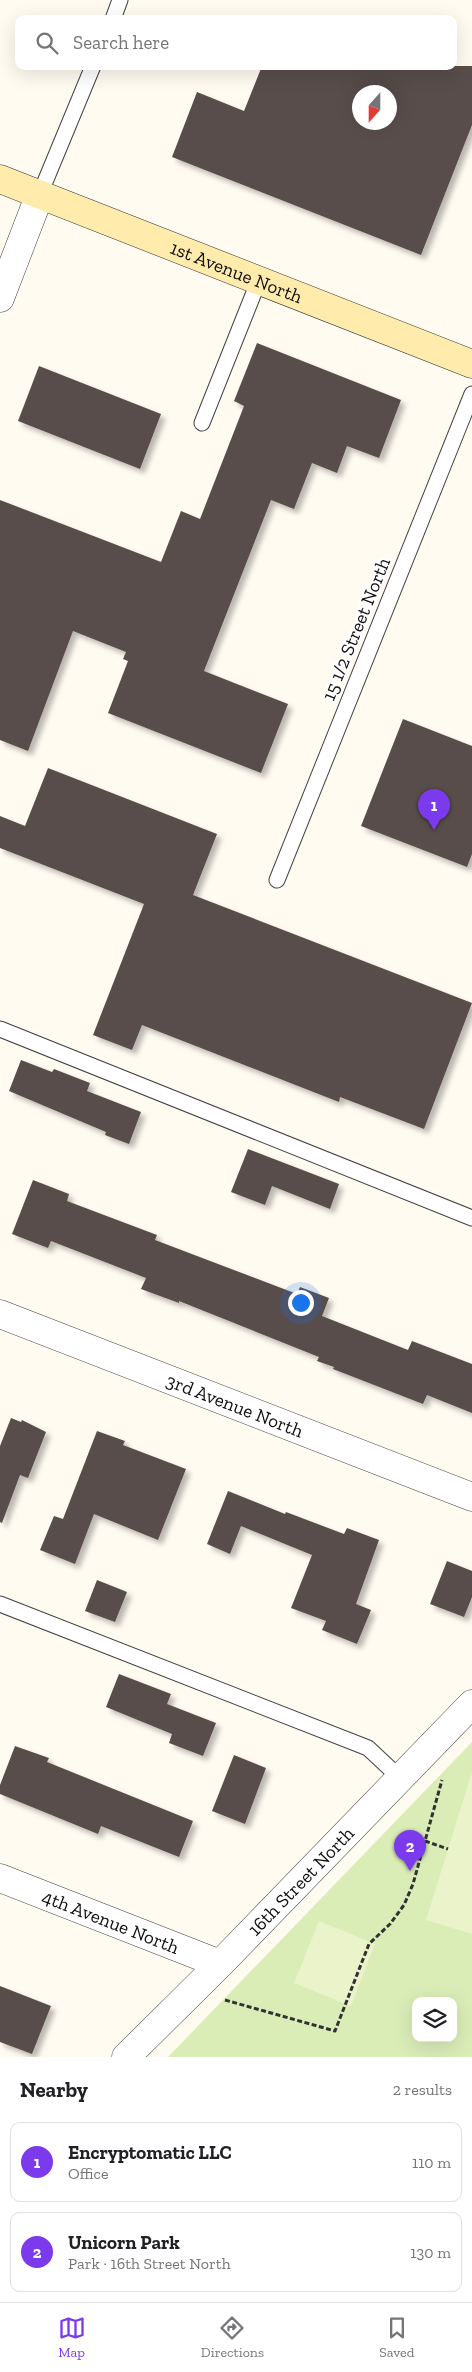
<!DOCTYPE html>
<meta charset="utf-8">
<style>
:root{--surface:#fff;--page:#f2f2f2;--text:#202124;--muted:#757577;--line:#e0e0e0;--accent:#7c3aed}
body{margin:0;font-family:"Zilla Slab",serif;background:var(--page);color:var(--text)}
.controls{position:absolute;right:15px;bottom:15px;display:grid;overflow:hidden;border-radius:10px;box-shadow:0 5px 20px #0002}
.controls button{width:45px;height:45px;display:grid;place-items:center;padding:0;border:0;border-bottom:1px solid var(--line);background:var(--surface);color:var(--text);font:25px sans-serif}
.compass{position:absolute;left:352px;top:85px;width:45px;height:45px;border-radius:50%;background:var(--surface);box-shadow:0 5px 20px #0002;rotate:201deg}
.you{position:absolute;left:300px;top:1302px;width:18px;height:18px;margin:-12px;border:4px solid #fff;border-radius:50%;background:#1a73e8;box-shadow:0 0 0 8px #1a73e833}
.badge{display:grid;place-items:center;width:32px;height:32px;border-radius:50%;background:var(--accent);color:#fff;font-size:16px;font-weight:700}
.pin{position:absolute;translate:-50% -41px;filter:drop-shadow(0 1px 2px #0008)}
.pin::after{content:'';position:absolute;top:26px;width:18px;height:15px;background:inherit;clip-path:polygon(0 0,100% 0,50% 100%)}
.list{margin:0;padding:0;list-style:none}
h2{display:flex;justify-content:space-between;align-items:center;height:65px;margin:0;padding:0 20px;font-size:21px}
h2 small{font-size:16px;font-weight:400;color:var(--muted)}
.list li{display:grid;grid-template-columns:32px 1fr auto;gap:15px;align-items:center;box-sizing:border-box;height:80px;margin:0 10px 10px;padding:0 10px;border:1px solid var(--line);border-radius:10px}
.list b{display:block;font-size:19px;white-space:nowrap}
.list p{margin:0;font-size:16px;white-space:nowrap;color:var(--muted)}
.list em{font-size:16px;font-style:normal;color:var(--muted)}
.icon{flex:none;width:28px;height:28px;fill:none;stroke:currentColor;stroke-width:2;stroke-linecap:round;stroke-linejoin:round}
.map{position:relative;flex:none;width:472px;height:2057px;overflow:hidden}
.search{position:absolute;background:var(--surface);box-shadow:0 5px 20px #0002;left:15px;right:15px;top:15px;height:55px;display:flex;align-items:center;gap:12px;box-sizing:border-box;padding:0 18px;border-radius:10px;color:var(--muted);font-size:19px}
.sheet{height:245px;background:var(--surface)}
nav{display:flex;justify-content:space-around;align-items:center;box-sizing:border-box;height:70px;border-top:1px solid var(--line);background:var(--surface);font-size:14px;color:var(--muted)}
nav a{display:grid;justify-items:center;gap:2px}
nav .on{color:var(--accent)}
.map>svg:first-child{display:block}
</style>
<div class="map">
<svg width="472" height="2057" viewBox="0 0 472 2057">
<defs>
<filter id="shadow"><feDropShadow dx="4.5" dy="4.5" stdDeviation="2.5" flood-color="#0004"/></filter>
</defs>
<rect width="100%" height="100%" fill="#fffbf1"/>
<path fill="#daedb7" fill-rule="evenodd" d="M472,1742V2057H168ZM416,2001H453V2038H416Z"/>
<g fill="#eaf3ca">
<path d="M472,1772V1934L426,1920Z"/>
<path d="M319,1921L375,1944L351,2006L294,1983Z"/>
</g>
<g fill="#594e4b" fill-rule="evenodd" filter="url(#shadow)">
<path d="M262,66H472V125L421,255L172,157L197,92L244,111ZM360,92H390V122H360Z"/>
<path d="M257,343L401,400L379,458L347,446L337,473L312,463L294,509L271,500L204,671L288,704L261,773L108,713L128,661L123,659L126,652L73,631L28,751L0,740V500L161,562L181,511L200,519L244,406L234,401Z"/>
<path d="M39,366L161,414L140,469L18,421Z"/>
<path d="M403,719L472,746V854L467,867L361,826Z"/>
<path d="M48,768L217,834L193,895L472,1003L424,1129L340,1097L339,1102L142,1025L132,1050L93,1035L144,904L0,848V816L25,826Z"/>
<path d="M21,1060L52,1072L54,1069L90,1083L87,1091L141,1112L129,1144L105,1135L106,1132L9,1091Z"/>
<path d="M248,1149L339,1184L330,1209L272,1186L265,1205L231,1192Z"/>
<path d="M33,1180L69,1194L67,1201L157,1235L155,1240L297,1294L300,1287L329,1298L322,1316L408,1350L412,1341L472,1364V1413L427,1395L423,1404L333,1369L334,1367L317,1361L319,1357L179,1301V1303L141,1289L146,1278L51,1241L48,1248L12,1234Z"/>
<path d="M11,1418L21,1422L22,1420L46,1432L28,1478L20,1475L2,1523L0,1522V1446Z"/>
<path d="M97,1431L125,1441L123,1445L186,1469L158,1540L94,1514L75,1564L40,1550L54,1516L63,1519Z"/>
<path d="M228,1491L285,1514L286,1512L344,1534L347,1528L379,1540L356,1604L371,1610L357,1644L322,1630L326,1621L291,1608L312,1555L241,1526L230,1554L207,1544Z"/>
<path d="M447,1561L472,1571V1597L464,1617L430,1604Z"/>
<path d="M97,1580L127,1592L115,1622L85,1611Z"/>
<path d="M119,1674L171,1694L167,1704L216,1723L203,1756L169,1743L172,1734L106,1707Z"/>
<path d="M15,1746L49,1758L47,1762L193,1821L179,1857L101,1826L98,1834L0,1794V1785Z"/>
<path d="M234,1755L266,1768L245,1824L212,1811Z"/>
<path d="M0,1986L51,2006L32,2054L0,2042Z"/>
</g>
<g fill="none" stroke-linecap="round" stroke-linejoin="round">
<g stroke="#424242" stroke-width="17">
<g id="lane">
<path d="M113,19L120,0"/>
<path d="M40,194L93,66"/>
<path d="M202,423L259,280"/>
<path d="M277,880L472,394"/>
<path d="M0,1029L472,1218"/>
<path d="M0,1604L368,1748L399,1777"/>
</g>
</g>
<g stroke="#424242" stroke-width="29">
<g id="street">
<path d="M0,298L40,194"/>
<path id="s1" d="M0,1314L472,1497"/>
<path id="s2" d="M0,1878L220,1964"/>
<path id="s3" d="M126,2057L220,1964L472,1704"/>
</g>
</g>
<g stroke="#313131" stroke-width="29">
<g id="secondary">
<path id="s4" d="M0,179L472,364"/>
</g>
</g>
<g stroke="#313131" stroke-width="3" stroke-dasharray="5 2.5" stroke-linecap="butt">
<path d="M425,1841L448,1849"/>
<path d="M225,2000L335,2031L369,1944L390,1924L404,1905L413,1884L442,1780"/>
</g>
<use href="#lane" stroke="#fff" stroke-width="15"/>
<use href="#street" stroke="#fff" stroke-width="28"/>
<use href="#secondary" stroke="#ffecac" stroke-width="28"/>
</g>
<g text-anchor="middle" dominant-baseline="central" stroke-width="5" stroke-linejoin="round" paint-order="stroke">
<g font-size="19" fill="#0f0f0f" stroke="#fff">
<text stroke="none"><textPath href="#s4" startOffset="254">1st Avenue North</textPath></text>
<text transform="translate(356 629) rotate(-68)">15 1/2 Street North</text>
<text stroke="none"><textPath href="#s1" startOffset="252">3rd Avenue North</textPath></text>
<text stroke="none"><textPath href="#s3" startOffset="248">16th Street North</textPath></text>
<text stroke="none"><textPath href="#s2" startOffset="119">4th Avenue North</textPath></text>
</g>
</g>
</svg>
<div class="controls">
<button><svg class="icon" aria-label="layers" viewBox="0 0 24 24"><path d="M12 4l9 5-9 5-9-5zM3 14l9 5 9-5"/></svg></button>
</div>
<svg class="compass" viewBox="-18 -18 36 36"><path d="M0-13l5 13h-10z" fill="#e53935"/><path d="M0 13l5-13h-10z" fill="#757577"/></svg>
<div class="you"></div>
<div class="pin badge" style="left:434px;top:830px">1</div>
<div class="pin badge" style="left:410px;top:1871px">2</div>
<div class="search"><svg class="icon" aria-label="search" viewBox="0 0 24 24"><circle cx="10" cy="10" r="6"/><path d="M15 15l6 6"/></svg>Search here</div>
</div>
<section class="sheet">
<h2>Nearby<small>2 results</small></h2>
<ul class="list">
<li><span class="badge">1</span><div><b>Encryptomatic LLC</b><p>Office</p></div><em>110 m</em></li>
<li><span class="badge">2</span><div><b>Unicorn Park</b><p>Park · 16th Street North</p></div><em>130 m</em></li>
</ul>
</section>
<nav>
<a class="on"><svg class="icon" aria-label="map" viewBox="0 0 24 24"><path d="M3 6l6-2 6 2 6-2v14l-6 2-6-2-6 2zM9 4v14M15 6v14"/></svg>Map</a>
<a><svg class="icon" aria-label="directions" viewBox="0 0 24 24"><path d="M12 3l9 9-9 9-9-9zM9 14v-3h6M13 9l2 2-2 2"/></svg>Directions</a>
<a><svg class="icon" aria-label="saved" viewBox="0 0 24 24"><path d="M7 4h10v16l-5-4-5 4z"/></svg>Saved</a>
</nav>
